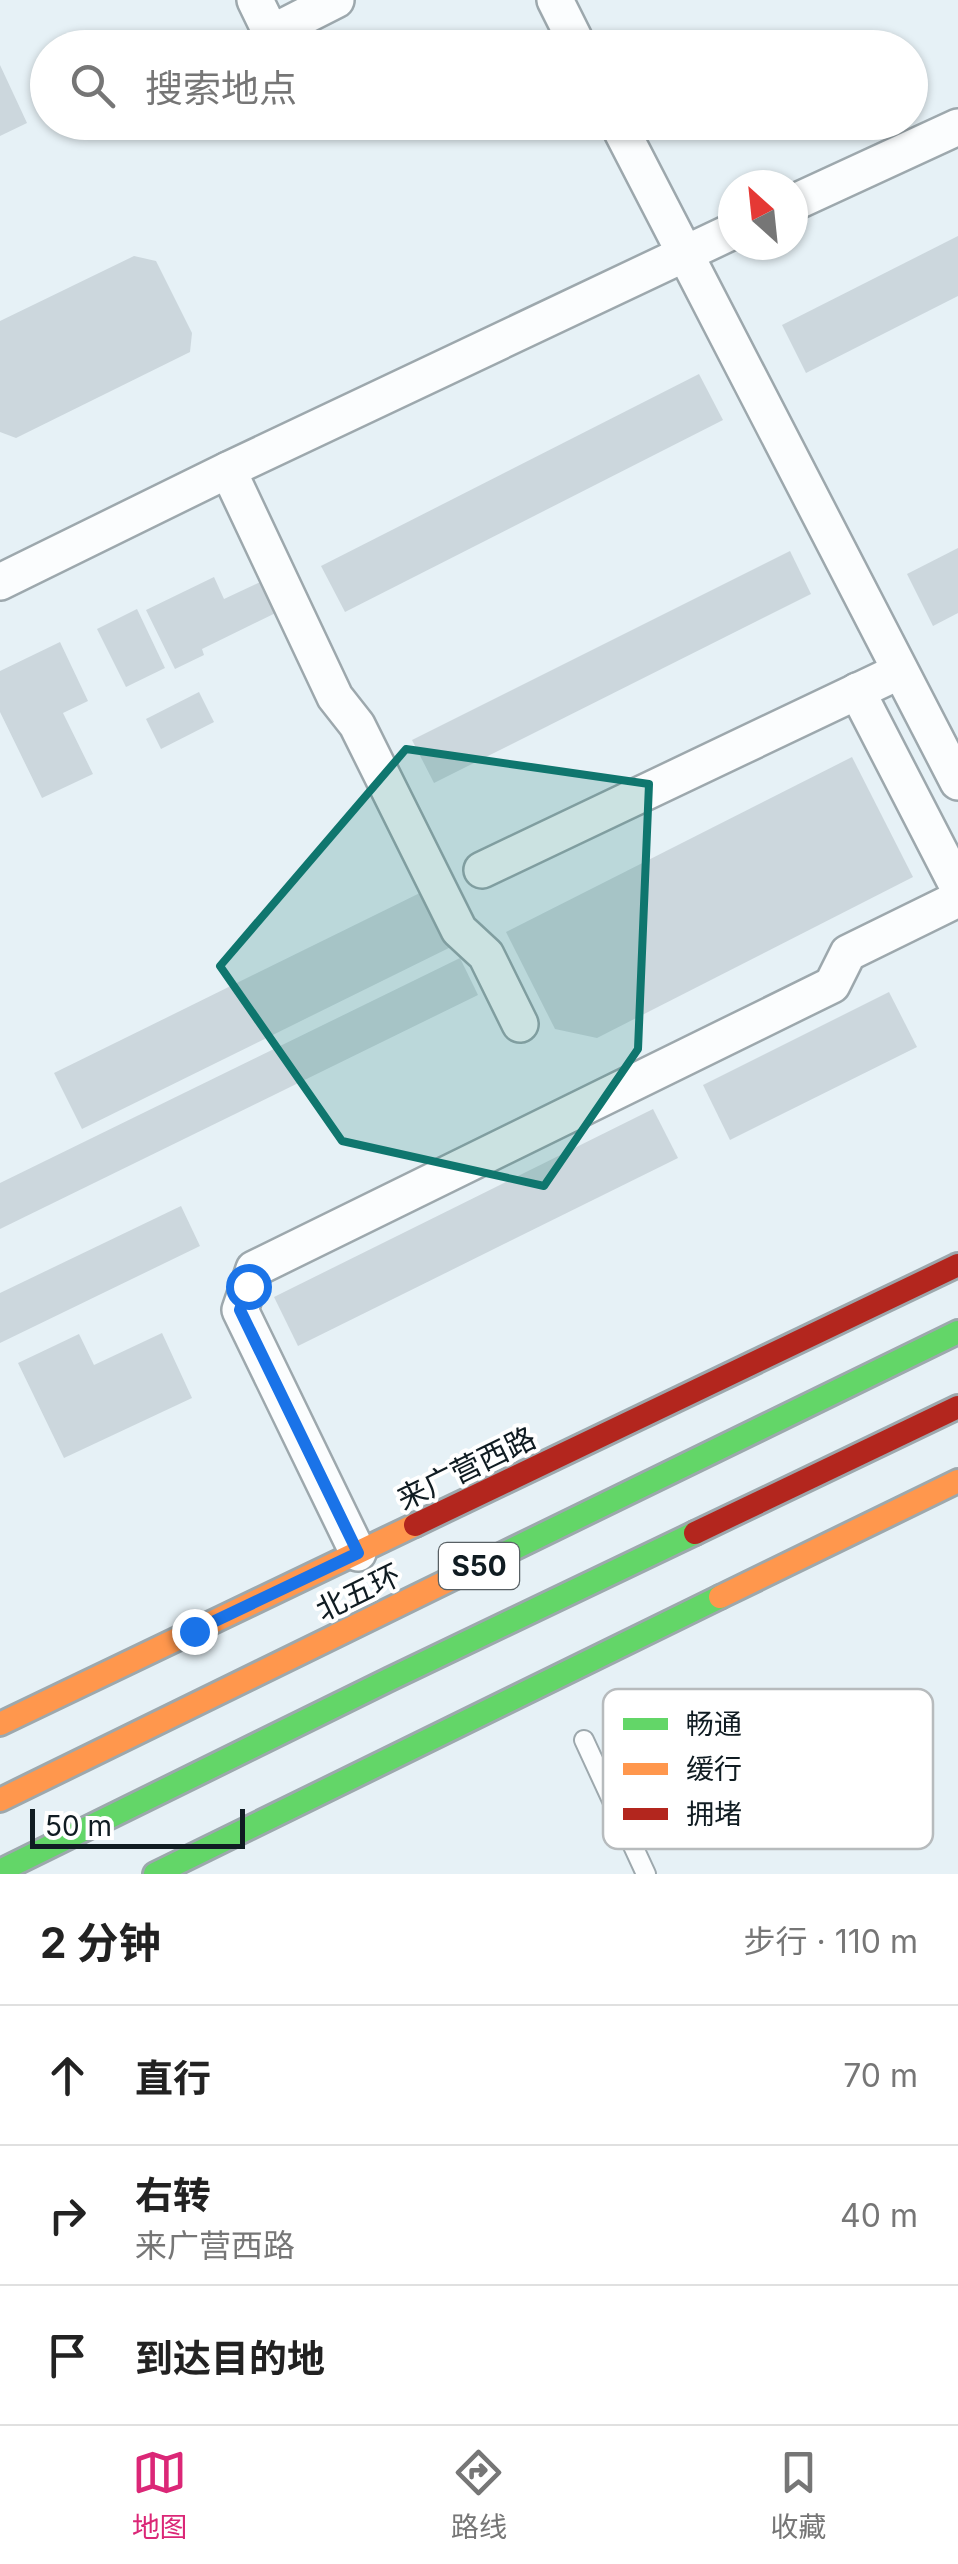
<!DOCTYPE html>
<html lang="zh">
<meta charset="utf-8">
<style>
:root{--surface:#fff;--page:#f2f2f2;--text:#222;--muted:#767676;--line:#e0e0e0;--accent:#db2777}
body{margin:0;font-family:Inter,"Noto Sans SC",sans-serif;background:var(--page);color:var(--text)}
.compass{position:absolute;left:718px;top:170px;width:90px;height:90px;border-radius:50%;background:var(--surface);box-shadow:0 2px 8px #0004;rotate:333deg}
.scale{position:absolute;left:30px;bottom:25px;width:215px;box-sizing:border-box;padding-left:10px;border:5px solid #101c22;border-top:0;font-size:28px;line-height:35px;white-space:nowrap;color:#101c22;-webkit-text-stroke:8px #fff;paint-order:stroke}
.stop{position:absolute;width:30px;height:30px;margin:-22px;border:8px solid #1a73e8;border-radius:50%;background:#fff}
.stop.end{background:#1a73e8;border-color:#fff;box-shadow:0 2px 10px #0008}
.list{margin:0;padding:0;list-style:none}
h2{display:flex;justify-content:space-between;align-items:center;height:130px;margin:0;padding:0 40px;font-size:42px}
h2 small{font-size:32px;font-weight:400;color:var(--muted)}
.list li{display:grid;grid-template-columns:65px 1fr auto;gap:30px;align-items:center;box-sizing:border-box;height:140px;padding:0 40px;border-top:2px solid var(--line)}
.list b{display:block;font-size:38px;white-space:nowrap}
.list p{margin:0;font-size:32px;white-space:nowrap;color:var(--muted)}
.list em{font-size:32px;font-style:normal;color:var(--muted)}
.icon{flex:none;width:55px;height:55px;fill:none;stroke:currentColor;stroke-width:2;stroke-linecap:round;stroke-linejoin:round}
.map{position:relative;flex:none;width:958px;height:1874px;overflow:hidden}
.search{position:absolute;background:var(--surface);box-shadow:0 2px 8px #0004;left:30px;right:30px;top:30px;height:110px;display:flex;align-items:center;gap:25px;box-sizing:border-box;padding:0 35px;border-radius:55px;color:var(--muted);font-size:38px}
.sheet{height:550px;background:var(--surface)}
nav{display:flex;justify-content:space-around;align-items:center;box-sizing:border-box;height:140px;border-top:2px solid var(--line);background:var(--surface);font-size:28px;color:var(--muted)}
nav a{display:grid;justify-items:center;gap:5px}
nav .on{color:var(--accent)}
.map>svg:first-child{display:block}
</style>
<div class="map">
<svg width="958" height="1874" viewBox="0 0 958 1874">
<rect width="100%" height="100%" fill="#e6f1f6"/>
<g fill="#ccd7dd">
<path d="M0,65L27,123L0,136Z"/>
<path d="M958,236V296L806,373L782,325Z"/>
<path d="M134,256L156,261L192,333L190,352L16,438L0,432V321Z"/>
<path d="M699,374L723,420L345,612L321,566Z"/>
<path d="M958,548V613L933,626L907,574Z"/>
<path d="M790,551L811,594L434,783L412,740Z"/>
<path d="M275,575L290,606L202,649L204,655L175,669L146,610L214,577L224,599Z"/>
<path d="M137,609L165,668L126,687L97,629Z"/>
<path d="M60,642L88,701L63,713L93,774L42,798L0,712V671Z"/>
<path d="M199,692L214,722L161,749L146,719Z"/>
<path d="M852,757L913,877L597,1038L555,1029L506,932Z"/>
<path d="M430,888L457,944L82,1129L54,1073Z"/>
<path d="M460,958L478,995L0,1229V1183Z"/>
<path d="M889,992L917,1047L730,1140L703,1085Z"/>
<path d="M653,1109L678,1158L298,1346L274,1297Z"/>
<path d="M181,1206L200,1246L0,1343V1293Z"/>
<path d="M162,1333L192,1398L64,1458L18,1363L79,1334L94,1365Z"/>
</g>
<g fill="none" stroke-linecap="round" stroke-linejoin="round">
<g stroke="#9da8ad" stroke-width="22">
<path id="lane" d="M584,1740L646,1874"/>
</g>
<g stroke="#9da8ad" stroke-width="40">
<g id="street">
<path d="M255,0L271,33L336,0"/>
<path d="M555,0L579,48"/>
<path d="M617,122L958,782"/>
<path d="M793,203L958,127"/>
<path d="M228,470L335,697L357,725L459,930L486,955L520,1024"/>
<path d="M0,582L228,470L733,231"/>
<path d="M857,691L958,887"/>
<path d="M482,870L900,671"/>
<path d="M358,1553L240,1310L254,1269L832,985L848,953L958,899"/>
</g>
</g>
<g stroke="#9da8ad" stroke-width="28">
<g id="fast">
<path d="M476,1567L958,1332"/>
<path d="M0,1871L390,1679L695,1533"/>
<path d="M155,1874L720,1597"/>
</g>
</g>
<g stroke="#9da8ad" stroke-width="28">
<g id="slow">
<path d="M720,1597L958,1481"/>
<path d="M0,1724L415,1525"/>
<path d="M0,1800L476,1567"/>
</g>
</g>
<g stroke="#9da8ad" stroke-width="28">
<g id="jam">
<path d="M415,1525L958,1265"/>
<path d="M695,1533L958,1407"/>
</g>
</g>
<use href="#lane" stroke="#fbfdfe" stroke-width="18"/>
<use href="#street" stroke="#fbfdfe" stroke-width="35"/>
<use href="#fast" stroke="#63d668" stroke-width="22"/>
<use href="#slow" stroke="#ff974d" stroke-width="22"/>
<use href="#jam" stroke="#b3261e" stroke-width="22"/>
</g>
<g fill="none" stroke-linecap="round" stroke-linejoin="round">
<path stroke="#1a73e8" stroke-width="12" d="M194,1631L358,1553L240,1310L248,1286"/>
</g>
<path fill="#0f766e" fill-opacity="0.2" stroke="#0f766e" stroke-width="8" stroke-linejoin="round" d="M406,749L649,784L638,1049L544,1186L342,1141L220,966Z"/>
<g text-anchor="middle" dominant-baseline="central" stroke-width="8" stroke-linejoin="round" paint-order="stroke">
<rect fill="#fff" stroke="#586064" stroke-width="2.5" x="439" y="1543" width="80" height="46" rx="8"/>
<g font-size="28" font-weight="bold" fill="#101c22">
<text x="479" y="1566">S50</text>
</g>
<g font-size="30" fill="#101c22" stroke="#fff">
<text transform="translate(466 1468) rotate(-26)">来广营西路</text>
<text transform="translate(358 1592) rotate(-26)">北五环</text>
</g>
</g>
<rect x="603" y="1689" width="330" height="160" rx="15" fill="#fff" stroke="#b7bbbd" stroke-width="2.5"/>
<rect x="623" y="1718" width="45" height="12" fill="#63d668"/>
<rect x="623" y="1763" width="45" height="12" fill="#ff974d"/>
<rect x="623" y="1808" width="45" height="12" fill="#b3261e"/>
<g font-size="28" fill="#101c22">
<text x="686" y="1734">畅通</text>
<text x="686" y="1779">缓行</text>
<text x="686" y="1824">拥堵</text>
</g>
</svg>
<svg class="compass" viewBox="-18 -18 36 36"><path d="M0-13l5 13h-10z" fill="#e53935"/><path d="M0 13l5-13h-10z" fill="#767676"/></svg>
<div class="scale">50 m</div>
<div class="stop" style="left:248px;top:1286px"></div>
<div class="stop end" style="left:194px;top:1631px"></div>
<div class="search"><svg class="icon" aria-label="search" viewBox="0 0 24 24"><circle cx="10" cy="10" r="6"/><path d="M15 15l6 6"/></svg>搜索地点</div>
</div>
<section class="sheet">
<h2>2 分钟<small>步行 · 110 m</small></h2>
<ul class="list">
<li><svg class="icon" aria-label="ahead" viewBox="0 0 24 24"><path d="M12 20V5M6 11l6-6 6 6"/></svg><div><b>直行</b></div><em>70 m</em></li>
<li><svg class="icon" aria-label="right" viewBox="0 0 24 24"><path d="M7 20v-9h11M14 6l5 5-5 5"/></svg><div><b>右转</b><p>来广营西路</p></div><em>40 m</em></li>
<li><svg class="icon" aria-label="arrive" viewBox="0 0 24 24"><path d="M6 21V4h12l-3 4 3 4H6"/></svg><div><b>到达目的地</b></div></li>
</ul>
</section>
<nav>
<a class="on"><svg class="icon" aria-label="map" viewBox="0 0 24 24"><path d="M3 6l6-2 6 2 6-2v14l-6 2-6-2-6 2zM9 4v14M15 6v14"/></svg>地图</a>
<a><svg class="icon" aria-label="directions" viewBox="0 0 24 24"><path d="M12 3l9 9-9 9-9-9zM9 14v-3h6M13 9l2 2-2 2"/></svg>路线</a>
<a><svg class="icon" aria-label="saved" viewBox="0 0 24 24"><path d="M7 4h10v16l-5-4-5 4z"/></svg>收藏</a>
</nav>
